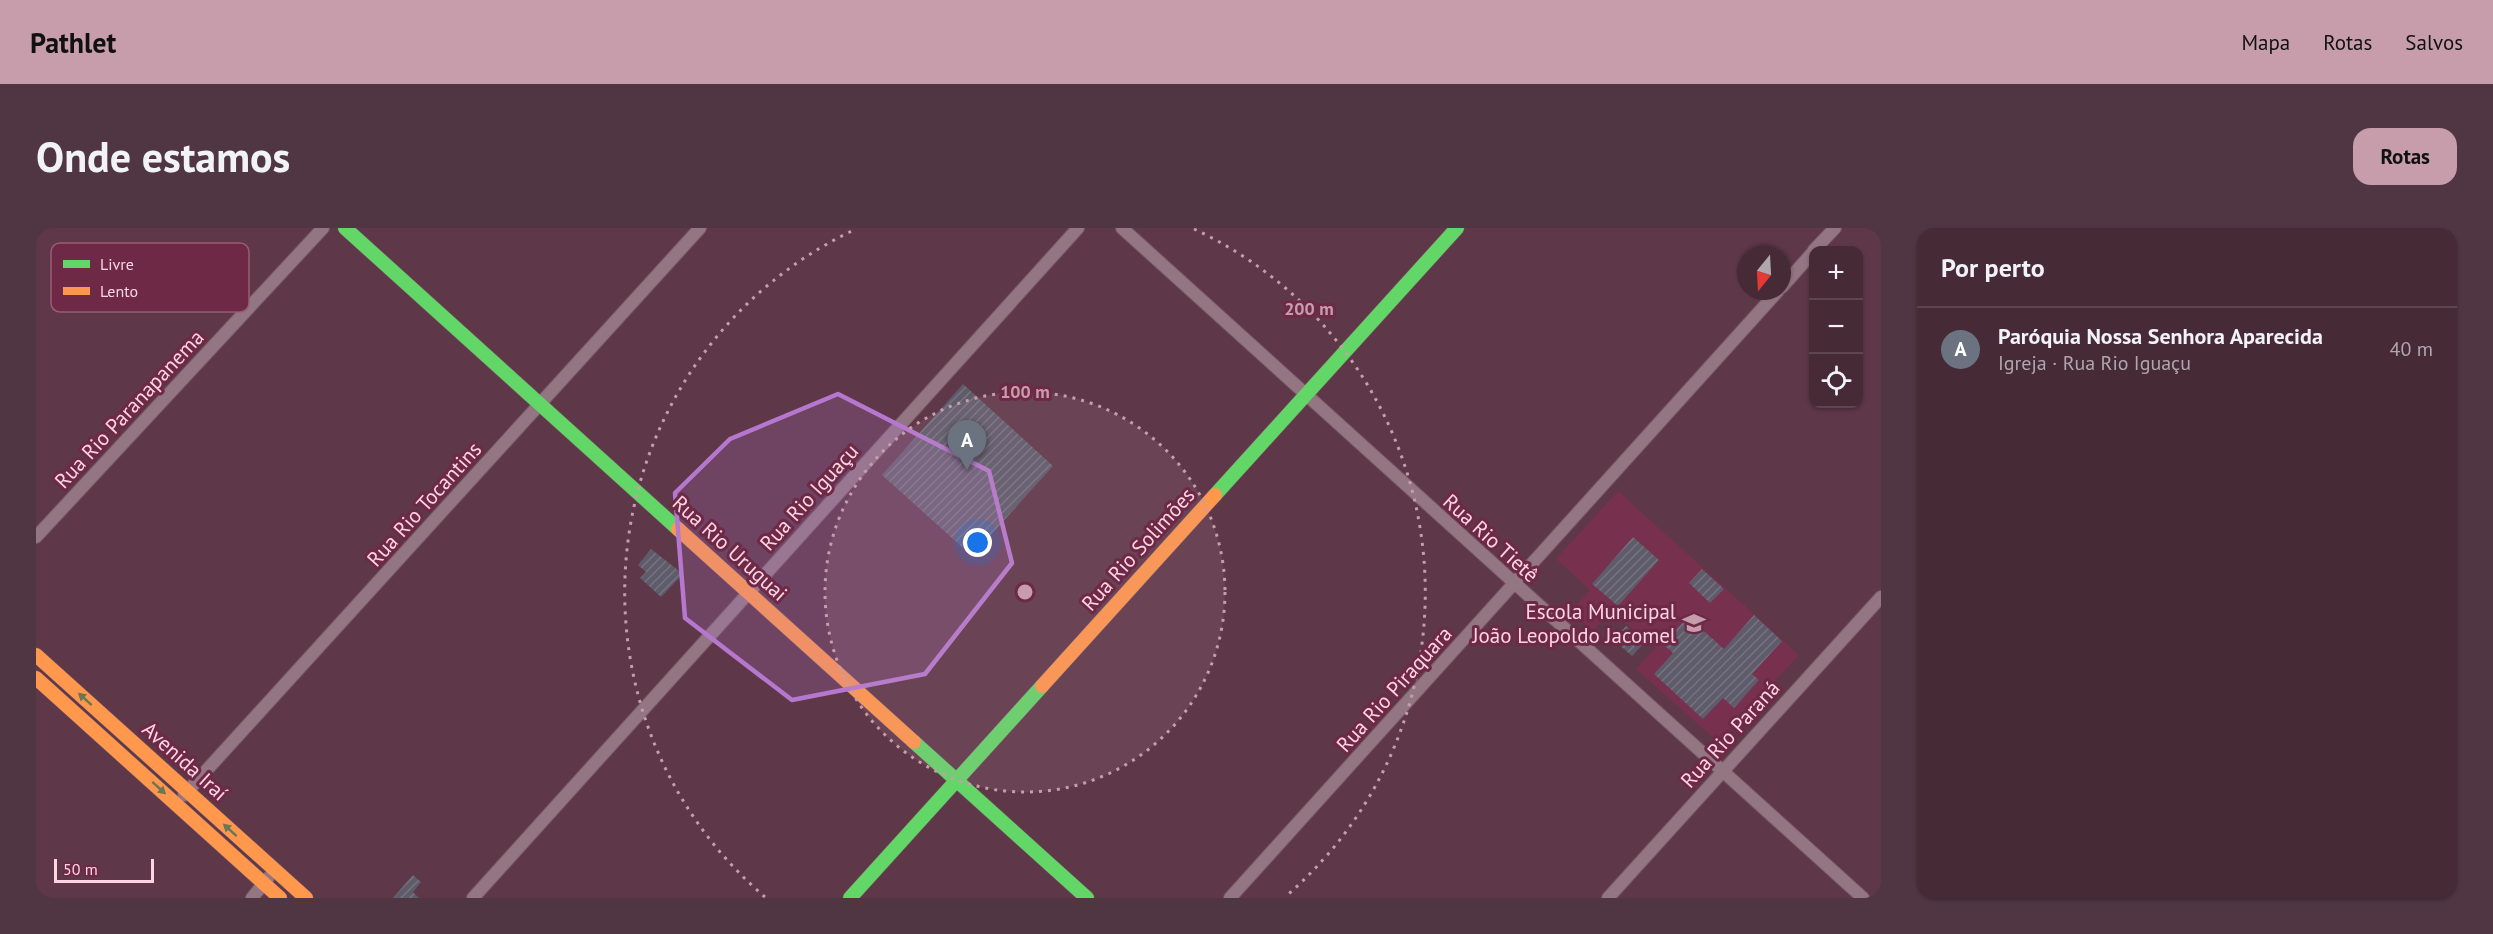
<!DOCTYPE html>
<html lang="pt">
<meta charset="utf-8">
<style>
:root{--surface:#462a36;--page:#503642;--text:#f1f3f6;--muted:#b0a7ad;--line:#5e4651;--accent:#c79dac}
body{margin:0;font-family:"PT Sans",sans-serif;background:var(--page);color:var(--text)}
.controls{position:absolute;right:18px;top:18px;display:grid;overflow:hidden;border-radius:12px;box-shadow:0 2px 4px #0004}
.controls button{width:54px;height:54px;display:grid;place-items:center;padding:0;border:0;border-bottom:2px solid var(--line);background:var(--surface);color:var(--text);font:30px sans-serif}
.compass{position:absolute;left:1701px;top:18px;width:54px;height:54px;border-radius:50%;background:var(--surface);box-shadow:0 2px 4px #0004;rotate:198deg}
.scale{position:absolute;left:18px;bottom:15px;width:100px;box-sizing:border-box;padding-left:6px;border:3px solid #ffd4e2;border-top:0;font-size:16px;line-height:21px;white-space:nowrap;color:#ffd4e2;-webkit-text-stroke:4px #6d2946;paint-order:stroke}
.you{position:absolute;left:942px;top:315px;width:21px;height:21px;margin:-15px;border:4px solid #fff;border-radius:50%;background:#1a73e8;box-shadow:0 0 0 9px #1a73e833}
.badge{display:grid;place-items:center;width:39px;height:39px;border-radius:50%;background:var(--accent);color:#fff;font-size:20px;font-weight:700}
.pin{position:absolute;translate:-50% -50px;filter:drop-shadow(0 2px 3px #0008)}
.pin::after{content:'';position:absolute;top:32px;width:21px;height:18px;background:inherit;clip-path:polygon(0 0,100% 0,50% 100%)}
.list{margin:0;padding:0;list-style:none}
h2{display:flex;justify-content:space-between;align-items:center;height:78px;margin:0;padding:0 24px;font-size:26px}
h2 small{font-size:20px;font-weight:400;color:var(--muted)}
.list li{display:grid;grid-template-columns:39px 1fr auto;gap:18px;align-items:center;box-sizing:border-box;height:84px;padding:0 24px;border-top:2px solid var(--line)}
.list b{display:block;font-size:22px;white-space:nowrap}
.list p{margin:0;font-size:20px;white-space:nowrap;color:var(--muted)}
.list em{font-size:20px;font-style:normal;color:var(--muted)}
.icon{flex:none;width:33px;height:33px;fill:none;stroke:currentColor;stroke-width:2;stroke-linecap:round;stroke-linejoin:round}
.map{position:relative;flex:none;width:1845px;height:670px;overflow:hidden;border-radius:18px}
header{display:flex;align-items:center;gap:36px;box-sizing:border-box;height:84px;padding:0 30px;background:var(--accent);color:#111}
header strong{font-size:28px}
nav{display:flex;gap:33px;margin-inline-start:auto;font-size:21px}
.intro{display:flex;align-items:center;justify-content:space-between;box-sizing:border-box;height:144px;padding:0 36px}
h1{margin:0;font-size:42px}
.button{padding:15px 27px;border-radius:18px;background:var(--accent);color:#111;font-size:21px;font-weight:700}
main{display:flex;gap:36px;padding:0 36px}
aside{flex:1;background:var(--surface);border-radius:18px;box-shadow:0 2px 4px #0004}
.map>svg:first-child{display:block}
</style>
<header>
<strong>Pathlet</strong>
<nav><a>Mapa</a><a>Rotas</a><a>Salvos</a></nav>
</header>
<div class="intro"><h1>Onde estamos</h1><a class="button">Rotas</a></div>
<main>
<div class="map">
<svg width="1845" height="670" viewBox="0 0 1845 670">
<defs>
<pattern id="building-hatch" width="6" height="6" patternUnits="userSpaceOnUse" patternTransform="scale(1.5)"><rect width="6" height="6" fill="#5e5b6a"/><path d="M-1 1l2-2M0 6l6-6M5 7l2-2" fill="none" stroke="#76727f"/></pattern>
</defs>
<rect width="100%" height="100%" fill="#5e3848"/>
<path fill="#77304e" d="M1582,263L1763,427L1682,514L1600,441L1619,420L1576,383L1557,403L1535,383L1554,362L1520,331Z"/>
<g fill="url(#building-hatch)">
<path d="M927,156L1017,238L936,328L846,247Z"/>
<path d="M1597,309L1623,332L1582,378L1556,356Z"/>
<path d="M615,321L647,346L625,369L604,350L610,344L602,337Z"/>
<path d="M1666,341L1688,361L1674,375L1653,355Z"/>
<path d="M1718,387L1746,413L1716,446L1723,452L1698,480L1687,470L1667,491L1618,446L1637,425L1627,416L1652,389L1688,421Z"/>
<path d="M1590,398L1609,414L1596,428L1578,412Z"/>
<path d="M377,647L385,654L377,664L383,670H357Z"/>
</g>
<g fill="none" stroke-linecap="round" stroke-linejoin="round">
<g stroke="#795865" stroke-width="14">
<g id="street">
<path d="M1086,0L1827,670"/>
<path d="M1778,22L1799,0"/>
<path d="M1746,59L1778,23"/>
<path d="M0,309L287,0"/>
<path d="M148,567L664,0"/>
<path d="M216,670L232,650"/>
<path d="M437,670L1042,0"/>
<path d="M1194,670L1742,63"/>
<path d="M1572,670L1845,369"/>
</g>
</g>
<g stroke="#795865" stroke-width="15">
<g id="fast">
<path d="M309,0L642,301"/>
<path d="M1179,267L1421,0"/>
<path d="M878,514L1051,670"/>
<path d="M814,670L1006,458"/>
</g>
</g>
<g stroke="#795865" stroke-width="15">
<g id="slow">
<path d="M642,301L878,514"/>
<path d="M0,427L270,670"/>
<path d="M0,450L244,670"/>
<path d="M1006,458L1179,267"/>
</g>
</g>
<use href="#street" stroke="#937682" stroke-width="12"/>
<use href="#fast" stroke="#63d668" stroke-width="14"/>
<use href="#slow" stroke="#ff974d" stroke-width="14"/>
</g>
<defs><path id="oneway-solid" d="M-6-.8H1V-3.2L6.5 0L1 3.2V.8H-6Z" transform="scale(1.5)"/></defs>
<g fill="#687755">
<use href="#oneway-solid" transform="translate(49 471) rotate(-138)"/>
<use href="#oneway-solid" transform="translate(123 560) rotate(42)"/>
<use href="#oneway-solid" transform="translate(194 602) rotate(-138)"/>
</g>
<path fill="#b678cf" fill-opacity="0.2" stroke="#b678cf" stroke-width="4.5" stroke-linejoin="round" d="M802,166L953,243L976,335L889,446L756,472L649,390L639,265L694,211Z"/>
<circle cx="989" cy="364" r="200" fill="#c79dac" fill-opacity=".12"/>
<g fill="none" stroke="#c79dac" stroke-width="3" stroke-dasharray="3 6">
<circle cx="989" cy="364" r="200"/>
<path d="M729 669A401 401 0 0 1 820 1M1158 1A401 401 0 0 1 1249 669"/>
</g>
<defs>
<g id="school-bare" transform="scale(1.8)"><path d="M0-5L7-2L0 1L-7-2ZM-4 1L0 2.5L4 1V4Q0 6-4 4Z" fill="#c79dac" stroke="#6d2946" stroke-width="2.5" paint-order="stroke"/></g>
</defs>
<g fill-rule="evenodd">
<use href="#school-bare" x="1658" y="395"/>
</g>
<g text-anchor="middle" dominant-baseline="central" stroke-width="6" stroke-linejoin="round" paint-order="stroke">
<g font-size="21" fill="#ffd4e2" stroke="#6d2946">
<text transform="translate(93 181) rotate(-47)">Rua Rio Paranapanema</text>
<text transform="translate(773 269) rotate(-48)">Rua Rio Iguaçu</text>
<text transform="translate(388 276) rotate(-48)">Rua Rio Tocantins</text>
<text transform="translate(1455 310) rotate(42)">Rua Rio Tietê</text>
<text transform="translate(694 320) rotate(42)">Rua Rio Uruguai</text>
<text transform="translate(1102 321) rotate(-48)">Rua Rio Solimões</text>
<text transform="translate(1358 461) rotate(-48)">Rua Rio Piraquara</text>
<text transform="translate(1694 506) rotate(-48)">Rua Rio Paraná</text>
<text transform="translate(149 533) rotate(42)">Avenida Iraí</text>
</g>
<g font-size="21" fill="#ffd4e2" stroke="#6d2946" text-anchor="end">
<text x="1640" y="383">Escola Municipal<tspan x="1640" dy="24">João Leopoldo Jacomel</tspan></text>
</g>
</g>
<rect x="15" y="15" width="198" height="69" rx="9" fill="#6d2946" stroke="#995c75" stroke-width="1.5"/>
<rect x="27" y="32" width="27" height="8" fill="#63d668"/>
<rect x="27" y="59" width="27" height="8" fill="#ff974d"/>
<g font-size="16" fill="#ffd4e2">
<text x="64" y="42">Livre</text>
<text x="64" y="69">Lento</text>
</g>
<circle cx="989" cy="364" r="9" fill="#c79dac" stroke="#6d2946" stroke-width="3"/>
<g font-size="18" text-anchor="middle" font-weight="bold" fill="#c79dac" stroke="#6d2946" stroke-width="6" stroke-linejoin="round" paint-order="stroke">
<text x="1273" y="87">200 m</text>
<text x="989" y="170">100 m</text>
</g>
</svg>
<div class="controls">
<button>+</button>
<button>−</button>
<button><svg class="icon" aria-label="locate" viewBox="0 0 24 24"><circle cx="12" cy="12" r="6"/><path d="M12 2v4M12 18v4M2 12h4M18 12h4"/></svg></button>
</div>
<svg class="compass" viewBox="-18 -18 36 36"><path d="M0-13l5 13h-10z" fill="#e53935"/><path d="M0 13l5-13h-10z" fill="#b0a7ad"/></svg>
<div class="scale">50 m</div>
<div class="you"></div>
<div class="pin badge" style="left:931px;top:242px;background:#6b7280">A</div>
</div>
<aside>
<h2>Por perto<small></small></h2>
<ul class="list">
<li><span class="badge" style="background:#6b7280">A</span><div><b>Paróquia Nossa Senhora Aparecida</b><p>Igreja · Rua Rio Iguaçu</p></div><em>40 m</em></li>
</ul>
</aside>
</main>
